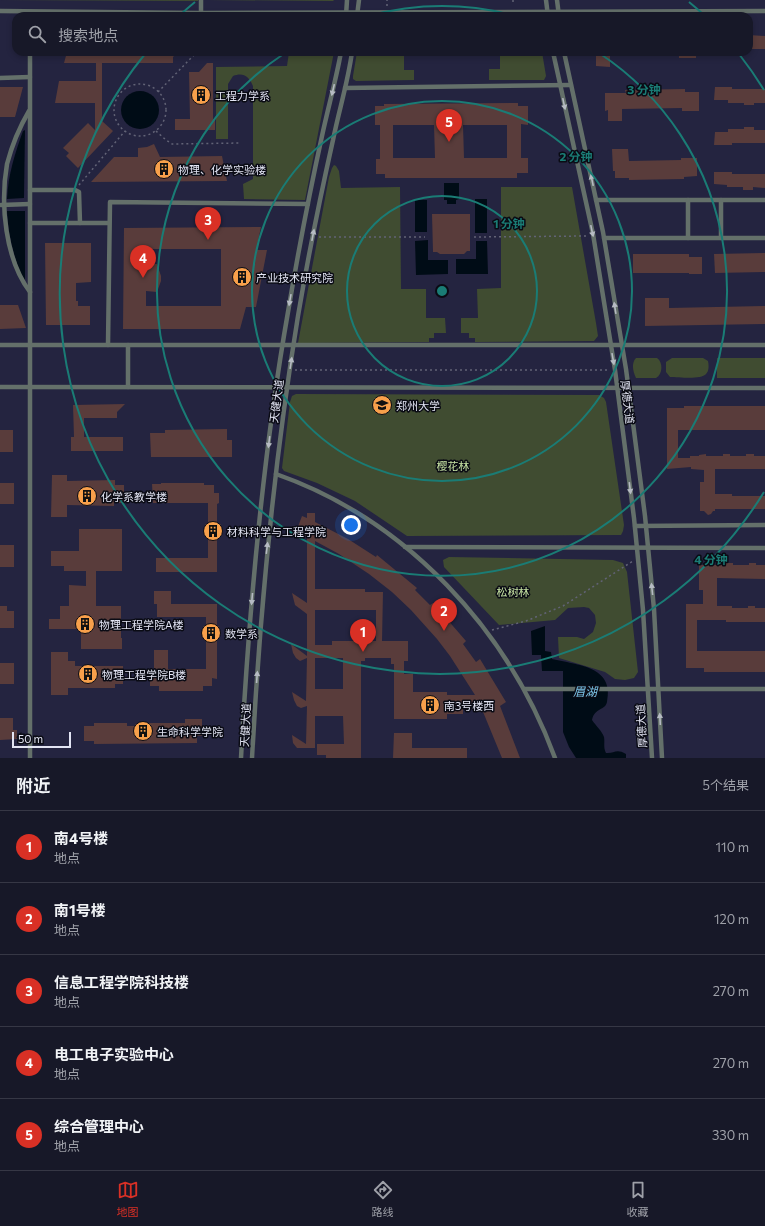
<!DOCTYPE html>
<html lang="zh">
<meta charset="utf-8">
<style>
:root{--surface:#171828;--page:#242534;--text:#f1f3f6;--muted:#9ea0a8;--line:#363745;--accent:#d93025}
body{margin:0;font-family:Commissioner,"Noto Sans SC",sans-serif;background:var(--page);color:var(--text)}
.scale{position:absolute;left:12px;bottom:10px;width:59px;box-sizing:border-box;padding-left:4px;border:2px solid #e2e4f3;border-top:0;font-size:11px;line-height:14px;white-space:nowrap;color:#e2e4f3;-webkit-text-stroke:3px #0a0b14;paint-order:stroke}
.you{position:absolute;left:351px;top:525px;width:14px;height:14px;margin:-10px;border:3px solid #fff;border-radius:50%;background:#1a73e8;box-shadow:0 0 0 6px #1a73e833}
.badge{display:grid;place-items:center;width:26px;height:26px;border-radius:50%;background:var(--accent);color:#fff;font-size:13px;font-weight:700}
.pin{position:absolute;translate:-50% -33px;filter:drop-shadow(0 1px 2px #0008)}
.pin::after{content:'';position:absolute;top:21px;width:14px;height:12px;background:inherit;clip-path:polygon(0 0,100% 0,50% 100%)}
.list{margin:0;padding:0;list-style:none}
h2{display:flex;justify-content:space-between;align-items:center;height:52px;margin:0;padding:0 16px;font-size:17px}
h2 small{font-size:13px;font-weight:400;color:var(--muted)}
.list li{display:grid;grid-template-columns:26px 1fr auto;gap:12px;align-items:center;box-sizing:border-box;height:72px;padding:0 16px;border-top:1px solid var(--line)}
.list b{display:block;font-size:15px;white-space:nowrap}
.list p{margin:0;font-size:13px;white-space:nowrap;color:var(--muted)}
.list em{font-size:13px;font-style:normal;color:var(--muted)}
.icon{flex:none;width:22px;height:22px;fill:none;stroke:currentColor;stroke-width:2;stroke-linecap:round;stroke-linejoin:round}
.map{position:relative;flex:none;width:765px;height:758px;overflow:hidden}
.search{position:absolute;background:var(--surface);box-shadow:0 2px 6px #0003;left:12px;right:12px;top:12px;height:44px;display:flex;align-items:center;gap:10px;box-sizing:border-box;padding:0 14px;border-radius:12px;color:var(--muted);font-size:15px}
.sheet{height:412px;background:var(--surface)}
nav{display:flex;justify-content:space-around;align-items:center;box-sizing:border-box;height:56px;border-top:1px solid var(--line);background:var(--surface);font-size:11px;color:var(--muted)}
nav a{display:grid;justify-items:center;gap:2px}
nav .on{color:var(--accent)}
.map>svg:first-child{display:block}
</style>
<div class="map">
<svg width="765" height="758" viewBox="0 0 765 758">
<rect width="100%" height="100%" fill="#1f2035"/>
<path fill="#242440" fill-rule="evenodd" d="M0,0H765V758H0ZM16,16H749V52H16Z"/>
<g fill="#404c31">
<path d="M0,0H198V1Z"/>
<path d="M207,0H334L333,1Z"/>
<path d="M289,52H334L305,200L244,199L243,184L253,179V86C249,76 243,72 233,76L228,84V139H216V67L287,66Z"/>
<path d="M357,52H404V70H414V80L356,81L353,79V76Z"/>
<path d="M500,52H542L546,76L544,80H489V69H500Z"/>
<path d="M334,165L336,166L339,171L341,188L400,187L401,289H426V318H445L446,333H434V338H429V342L298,343L329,177L332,168Z"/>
<path d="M501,187H572L596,323L598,336L594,341L475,342V338H469V333H461V318H478L477,289L501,288Z"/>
<path d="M636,358H657C663,362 663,374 656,378H636C633,372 631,363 636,358Z"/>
<path d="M672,358H703L708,361C709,366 709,371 706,374C701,380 679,377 670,377L666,372V362Z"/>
<rect x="717" y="358" width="48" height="20"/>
<path d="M296,394L599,395L604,398L606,402L624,525L623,531L621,535L407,536L355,501L317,483L284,471L282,468L290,402L292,396Z"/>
<path d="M449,557L613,560L623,563L627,572L638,672L634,678L625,680L615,679L605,672L559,658L558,637H577L584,639L593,632L596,623L595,615L589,608L584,607L568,608L555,620L499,625L444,567L443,560Z"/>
</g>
<g fill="#000c16">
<circle cx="140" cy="110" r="19"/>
<path d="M25,130L24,198L7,199C8,175 15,153 23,131Z"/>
<path d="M444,183H459V199L456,200V204H447V200H444Z"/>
<rect x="475" y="199" width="12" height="34"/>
<rect x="415" y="200" width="12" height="32"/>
<path d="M7,211H25V280H23C14,258 8,235 7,211Z"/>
<path d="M428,240V260H448V274L416,275L415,241Z"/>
<path d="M476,241H487L488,274H456V259H476Z"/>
<path d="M545,626V651L551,652L552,659C577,665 615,666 607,702C605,711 595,707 592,720C596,726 602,731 604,737C605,742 603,748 606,753C614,754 616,748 626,754V758H576L569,747L563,732V671H542L541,655H532L531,631Z"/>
</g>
<g fill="#593c3b" fill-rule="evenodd">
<path d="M749,35L765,36V49H749Z"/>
<path d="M67,52H178L173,57V63H102V121L113,131L78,168L66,156L69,153L63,148L88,123L95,130V103H55L59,81H96V63H64Z"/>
<path d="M596,52H610V67L596,66Z"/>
<rect x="679" y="52" width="17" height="6"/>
<path d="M207,63H213V119H215V130H175V119H190L189,72H199Z"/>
<path d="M0,87H23L15,117H0Z"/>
<path d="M715,87H732V89H765V103H754V105H744V103H728V100H714Z"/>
<path d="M685,89V92H699V111H682V108L622,109V121H608V110L605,111V93H626L625,90Z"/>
<path d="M518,103V106H528V125L521,124V158H528V173H517V178H385V174H376V159H380V125H375V106H384V104ZM393,125H434L435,158H393ZM463,125H507V158H464Z"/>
<path d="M744,127H754V130H765V143H732V145H714L715,132H728V129H744Z"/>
<path d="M154,144L160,157L222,156L227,181L91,182L114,157H138V148L147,147Z"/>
<path d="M612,149H628L629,161L681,160V158H697V176L684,177V179L629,180V178H615V171H613Z"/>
<path d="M714,172H732V174H765V188L753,187V190H743V187H727V185L714,184Z"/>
<path d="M432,214H470V251H467L464,254H440L437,252H433Z"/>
<path d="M261,227L256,250H267L256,307H246L240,329H123L124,228ZM147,249H221V306H146V291L157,292L161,281V276L157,264H147Z"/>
<path d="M45,243H91V282L76,283V301H78V306H90V325H46Z"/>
<path d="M765,253V272L715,273L714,254Z"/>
<path d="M633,254H689V257H702V274H689V273H633Z"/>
<path d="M645,298H669V308L765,306V324L645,326Z"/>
<path d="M0,305H18L26,328L0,329Z"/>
<path d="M125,404L117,412V418H84V437H123V451H71V437H74L73,405Z"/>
<path d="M684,406H765V430H678V458H690V456H699V455L706,454V456H723V454H730V456H746V454H754V456H765V469H715V494H732V496H765V509H715V511H713L711,514L708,515L704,511H700V482H704V470L691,469V467L667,469V408H684Z"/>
<path d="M227,429V440H232V457H151L150,433H165V430Z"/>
<rect x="0" y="430" width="13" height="22"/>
<path d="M52,475H67V481L115,480V485H124V503H114V506L67,505V517H51Z"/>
<rect x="0" y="483" width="14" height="21"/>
<path d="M161,483H204V485H214V493H219V503L217,504V572H156V558H208V503H153L152,484H161Z"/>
<path d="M307,513H315V522L348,539L376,557L377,555L417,588L415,590L430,605L433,603L466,641L463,644L476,662L480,659L506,702L500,706L520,758H502L481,707H463V714H447V719H394V664H391V658H365V661H361V758H326V755H317V744H344L343,716H315V748H297L293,743L292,735L306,744L307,706L301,708L297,706L294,700L292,692L306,701L307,658L300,661L296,658L293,653L291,644L307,656V614L295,605L292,593L307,603V537L296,532L302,516L307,518ZM315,541L339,554L369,574L392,592L411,610L437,639L450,656L475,695H447V692H413V674H404V661H408V641H382L383,592H365V589H315ZM315,610H376V641H332V645H315ZM315,658H343V689H315Z"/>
<path d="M79,529H122V571H96V606H121V638H122V649H81V629H49V619H60V606H69V585L86,586V571H64V566H51V551H79Z"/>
<rect x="0" y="545" width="14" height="22"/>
<path d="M709,561L714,565H725V563H733V565H749V563H756V565H765V579L717,578V606H732V608H748V606H755V608H765V622H726V620H697V651H765V672H704V668H686V604H703V590H699V565H703L706,562Z"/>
<path d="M154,591H171V604H217V679L212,678V686H203V691H159V686H150V669H154V650H168V669H206V617H157V604H154Z"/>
<path d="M0,606H7V611H14V628H0Z"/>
<path d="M51,652H68V661H75V666H123V684H115V688H68V695H51Z"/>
<rect x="0" y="663" width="14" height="21"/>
<path d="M0,718H13V730H17V739L0,740Z"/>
<path d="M185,719H202V736H197V743L94,744V741H84V726H94V723H127V726H149V723H185Z"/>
<path d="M394,733H412V748H467V758H393Z"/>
</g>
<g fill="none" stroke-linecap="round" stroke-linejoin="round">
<g stroke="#626376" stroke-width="1.5" stroke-dasharray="2 3" stroke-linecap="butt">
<path d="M513,0V5"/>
<path d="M387,6V0"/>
<circle cx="140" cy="110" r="26"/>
<path d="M158,92L194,55L196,52"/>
<path d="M156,131L166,140L172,144L241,143"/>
<path d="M79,185L125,131"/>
<path d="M319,237H425"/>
<path d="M474,237L587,236"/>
<path d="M295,370H609"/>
<path d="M492,630L526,621L563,606L633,561"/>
</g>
<g stroke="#64706a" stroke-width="4.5">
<path d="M546,0L548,16"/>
<path d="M557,0L559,16"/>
<path d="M0,11L199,13L765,11"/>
<path d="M201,13V0"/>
<path d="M346,16L347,0"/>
<path d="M357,16L359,0"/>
<path d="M553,52L593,234L615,370L634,518L643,610L652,758"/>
<path d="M564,52L603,232L626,369L645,516L654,609L662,758"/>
<path d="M0,78L30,77"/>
<path d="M345,88L571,85"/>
<path d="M29,111C19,128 12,145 7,164C0,204 5,259 30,292"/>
<path d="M30,190H75L79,192L80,223"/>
<path d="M596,200H765"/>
<path d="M688,200V238"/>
<path d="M721,200V238"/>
<path d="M1,205L30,204"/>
<path d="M30,223H109"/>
<path d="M604,238H765"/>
<path d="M0,345H765"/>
<path d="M108,345L110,202L308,204"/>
<path d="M0,387L765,388"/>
<path d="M128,387V345"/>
<path d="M276,474C407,520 508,630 555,758"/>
<path d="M635,526L765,525"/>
<path d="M405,547L765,548"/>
<path d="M524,689H765"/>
<path d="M30,758V52"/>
<path d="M241,758C249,609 262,460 288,312C298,253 309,195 322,136C328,108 336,80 341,52"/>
<path d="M252,758C260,610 274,462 298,316C308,257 320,198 333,140C339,110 348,82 352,52"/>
</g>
</g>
<defs><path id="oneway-solid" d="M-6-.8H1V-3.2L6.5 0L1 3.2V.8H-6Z"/></defs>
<g fill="#b6bbc3">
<use href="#oneway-solid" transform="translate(333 90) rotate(103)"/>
<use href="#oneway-solid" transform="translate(564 104) rotate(78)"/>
<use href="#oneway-solid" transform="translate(592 180) rotate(-102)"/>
<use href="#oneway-solid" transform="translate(592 231) rotate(78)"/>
<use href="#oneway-solid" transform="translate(313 235) rotate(-79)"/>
<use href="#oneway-solid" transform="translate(290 300) rotate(100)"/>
<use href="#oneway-solid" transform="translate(615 308) rotate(-99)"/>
<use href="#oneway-solid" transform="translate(613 359) rotate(80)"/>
<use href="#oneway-solid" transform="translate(291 363) rotate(-81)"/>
<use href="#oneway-solid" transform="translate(269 442) rotate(97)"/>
<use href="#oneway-solid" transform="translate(630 488) rotate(83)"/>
<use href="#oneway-solid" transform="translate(267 548) rotate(-83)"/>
<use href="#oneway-solid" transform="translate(652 589) rotate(-96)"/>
<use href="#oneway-solid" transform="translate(252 599) rotate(95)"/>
<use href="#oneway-solid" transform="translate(257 677) rotate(-86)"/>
<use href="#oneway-solid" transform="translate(660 719) rotate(-93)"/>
</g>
<g fill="none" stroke="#1a7c75" stroke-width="2">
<circle cx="442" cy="291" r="95"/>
<circle cx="442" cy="291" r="190"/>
<path d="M368 16A285 285 0 0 1 516 16M599 53A285 285 0 1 1 285 53"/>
<path d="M764 492A380 380 0 1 1 145 54M180 15A380 380 0 0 1 195 2M689 2A380 380 0 0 1 704 15M739 54A380 380 0 0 1 764 90"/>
</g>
<defs>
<g id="building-disc" transform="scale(1)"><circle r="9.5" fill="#f8a04b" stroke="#0a0b14"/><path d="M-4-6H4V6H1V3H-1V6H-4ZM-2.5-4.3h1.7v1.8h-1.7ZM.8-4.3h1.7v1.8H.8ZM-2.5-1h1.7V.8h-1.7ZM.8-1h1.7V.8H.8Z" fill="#111"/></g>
<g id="university-disc" transform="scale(1)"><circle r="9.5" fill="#f8a04b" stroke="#0a0b14"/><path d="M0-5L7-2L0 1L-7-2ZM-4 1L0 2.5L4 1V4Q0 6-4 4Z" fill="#111"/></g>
</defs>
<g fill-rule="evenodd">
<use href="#building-disc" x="201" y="95"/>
<use href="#building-disc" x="164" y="169"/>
<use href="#building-disc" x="242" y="277"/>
<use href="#university-disc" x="382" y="405"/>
<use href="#building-disc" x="87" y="496"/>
<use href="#building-disc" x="213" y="531"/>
<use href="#building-disc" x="85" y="624"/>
<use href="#building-disc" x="211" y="633"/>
<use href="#building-disc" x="88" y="674"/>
<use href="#building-disc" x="430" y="705"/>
<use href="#building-disc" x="143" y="731"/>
</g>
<g text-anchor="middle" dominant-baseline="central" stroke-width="3" stroke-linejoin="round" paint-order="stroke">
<g font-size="11" fill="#e2e4f3" stroke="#0a0b14" text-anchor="start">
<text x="215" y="95">工程力学系</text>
<text x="178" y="169">物理、化学实验楼</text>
<text x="256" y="277">产业技术研究院</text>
<text x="396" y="405">郑州大学</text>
<text x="101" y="496">化学系教学楼</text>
<text x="227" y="531">材料科学与工程学院</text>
<text x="99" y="624">物理工程学院A楼</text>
<text x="225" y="633">数学系</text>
<text x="102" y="674">物理工程学院B楼</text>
<text x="444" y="705">南3号楼西</text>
<text x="157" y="731">生命科学学院</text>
</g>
<g font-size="11" fill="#e2e4f3" stroke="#0a0b14">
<text transform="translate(276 401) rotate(-82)">天健大道</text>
<text transform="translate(628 402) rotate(83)">厚德大道</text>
<text transform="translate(245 725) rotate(-87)">天健大道</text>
<text transform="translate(641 726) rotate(-93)">厚德大道</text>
</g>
<g font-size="11" fill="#c9e6a5" stroke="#0a0b14">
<text x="453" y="465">樱花林</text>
<text x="513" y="591">松树林</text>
</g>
<g font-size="12" font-style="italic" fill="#7fcaee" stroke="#0a0b14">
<text x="585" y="691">眉湖</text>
</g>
</g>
<circle cx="442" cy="291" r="6" fill="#1a7c75" stroke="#0a0b14" stroke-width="2"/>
<g font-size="12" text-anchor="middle" font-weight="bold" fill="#1a7c75" stroke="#0a0b14" stroke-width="3" stroke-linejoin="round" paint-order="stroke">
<text x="644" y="94">3 分钟</text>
<text x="576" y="161">2 分钟</text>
<text x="509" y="228">1 分钟</text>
<text x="711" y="564">4 分钟</text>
</g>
</svg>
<div class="scale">50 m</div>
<div class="you"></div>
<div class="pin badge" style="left:363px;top:652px">1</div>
<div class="pin badge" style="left:444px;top:631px">2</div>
<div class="pin badge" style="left:208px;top:240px">3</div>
<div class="pin badge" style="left:143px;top:278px">4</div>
<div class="pin badge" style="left:449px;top:142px">5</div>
<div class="search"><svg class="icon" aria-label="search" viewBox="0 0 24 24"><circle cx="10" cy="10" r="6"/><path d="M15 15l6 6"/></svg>搜索地点</div>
</div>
<section class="sheet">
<h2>附近<small>5个结果</small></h2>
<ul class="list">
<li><span class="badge">1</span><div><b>南4号楼</b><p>地点</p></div><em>110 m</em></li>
<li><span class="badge">2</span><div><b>南1号楼</b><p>地点</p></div><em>120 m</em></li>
<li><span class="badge">3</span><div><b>信息工程学院科技楼</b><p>地点</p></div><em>270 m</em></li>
<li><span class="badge">4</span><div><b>电工电子实验中心</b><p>地点</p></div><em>270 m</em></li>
<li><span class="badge">5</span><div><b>综合管理中心</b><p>地点</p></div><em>330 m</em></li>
</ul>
</section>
<nav>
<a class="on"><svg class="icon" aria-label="map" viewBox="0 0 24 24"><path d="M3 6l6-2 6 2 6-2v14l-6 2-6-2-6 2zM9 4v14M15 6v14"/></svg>地图</a>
<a><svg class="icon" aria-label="directions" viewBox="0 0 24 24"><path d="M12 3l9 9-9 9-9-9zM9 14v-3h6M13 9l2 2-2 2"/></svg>路线</a>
<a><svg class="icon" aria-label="saved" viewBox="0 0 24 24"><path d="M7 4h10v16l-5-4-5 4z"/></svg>收藏</a>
</nav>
